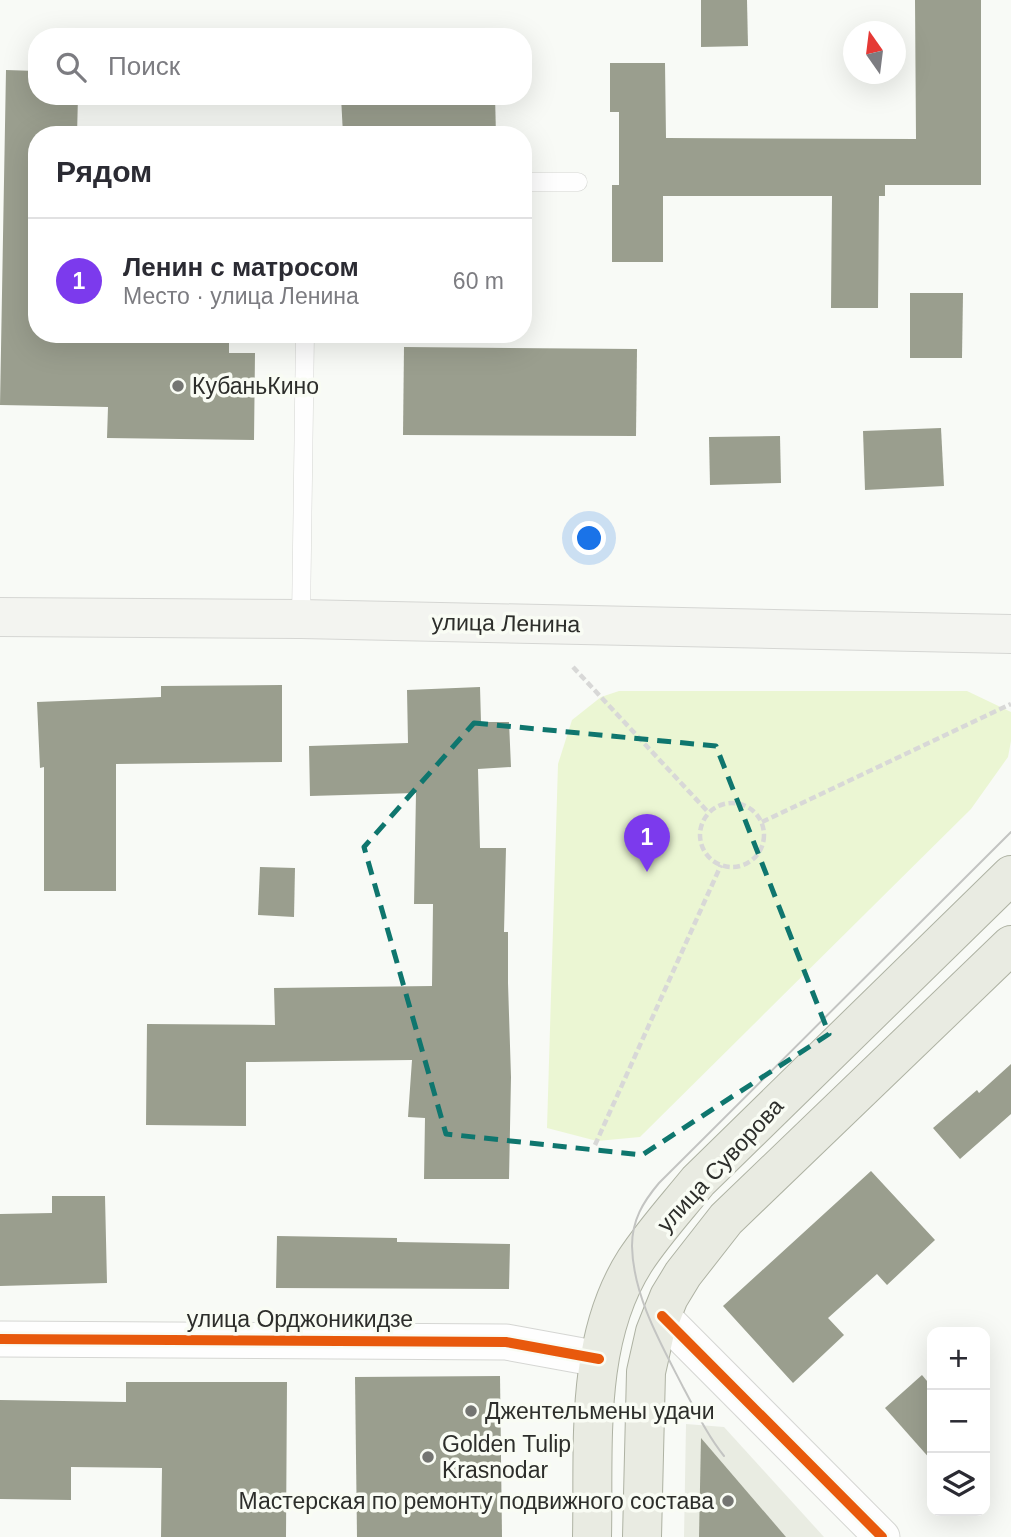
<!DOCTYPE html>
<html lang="ru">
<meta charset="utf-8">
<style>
:root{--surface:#fff;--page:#f7f7f7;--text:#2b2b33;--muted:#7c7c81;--line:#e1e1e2;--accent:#7c3aed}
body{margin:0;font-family:Helvetica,sans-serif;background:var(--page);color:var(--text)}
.controls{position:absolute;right:21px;bottom:21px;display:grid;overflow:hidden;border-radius:14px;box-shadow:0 7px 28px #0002}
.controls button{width:63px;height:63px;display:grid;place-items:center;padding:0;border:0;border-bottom:2px solid var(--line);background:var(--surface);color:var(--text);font:35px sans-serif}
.compass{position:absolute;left:843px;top:21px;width:63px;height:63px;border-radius:50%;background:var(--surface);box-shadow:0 7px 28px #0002;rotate:346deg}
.you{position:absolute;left:590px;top:539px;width:24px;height:24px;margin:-18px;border:5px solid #fff;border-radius:50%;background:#1a73e8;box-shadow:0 0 0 10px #1a73e833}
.badge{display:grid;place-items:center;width:46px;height:46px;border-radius:50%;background:var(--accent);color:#fff;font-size:23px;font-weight:700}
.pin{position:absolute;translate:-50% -58px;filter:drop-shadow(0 2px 4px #0008)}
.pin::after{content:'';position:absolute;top:37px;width:24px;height:21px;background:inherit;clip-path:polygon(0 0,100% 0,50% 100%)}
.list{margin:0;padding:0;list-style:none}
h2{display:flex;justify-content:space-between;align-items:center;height:91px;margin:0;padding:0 28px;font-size:30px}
h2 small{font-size:23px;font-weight:400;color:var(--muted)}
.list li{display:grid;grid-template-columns:46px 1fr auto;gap:21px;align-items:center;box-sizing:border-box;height:126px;padding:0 28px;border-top:2px solid var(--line)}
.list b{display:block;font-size:26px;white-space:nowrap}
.list p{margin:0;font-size:23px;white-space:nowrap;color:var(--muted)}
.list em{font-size:23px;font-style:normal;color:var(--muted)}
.icon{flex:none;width:38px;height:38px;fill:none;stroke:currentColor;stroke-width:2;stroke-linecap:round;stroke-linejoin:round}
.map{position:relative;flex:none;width:1011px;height:1537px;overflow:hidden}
.search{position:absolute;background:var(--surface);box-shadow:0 7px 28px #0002;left:28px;top:28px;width:504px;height:77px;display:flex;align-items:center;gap:18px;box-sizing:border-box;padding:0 24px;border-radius:28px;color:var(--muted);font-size:26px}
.panel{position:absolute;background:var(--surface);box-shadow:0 7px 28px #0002;left:28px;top:126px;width:504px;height:217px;border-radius:28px}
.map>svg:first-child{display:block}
</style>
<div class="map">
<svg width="1011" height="1537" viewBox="0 0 1011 1537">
<rect width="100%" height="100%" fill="#f8faf6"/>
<path fill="#e9ece2" d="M686,1424L724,1427L824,1537H684Z"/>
<path fill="#ebf6d3" d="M619,691H967L1011,712V741L1008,757L971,809L640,1137L597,1141L547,1128L558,764L572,720L601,697Z"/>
<g fill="#9a9e8e">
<path d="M701,0H747L748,46L701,47Z"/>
<path d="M915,0H981V185H885V196H879L878,308H831L832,196H663V262H612V185H619V112H610V63H665L666,138L916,139Z"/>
<path d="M6,70L37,71V96H78L77,135H37V334H229V353H255L254,440L107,438L108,407L0,405Z"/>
<path d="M341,96H495L496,135H343Z"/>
<path d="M910,293H963L962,358H910Z"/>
<path d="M404,347L637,349L636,436L403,435Z"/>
<path d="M941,428L944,486L865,490L863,431Z"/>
<path d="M780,436L781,483L710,485L709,437Z"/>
<path d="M282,685V762L116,764V891H44V767L40,768L37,702L161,697V686Z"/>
<path d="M480,687L481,722H509L511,767L478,769L480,848H506L504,932H508V983L511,1077L509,1179H424L425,1118L408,1117L412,1060L246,1062V1126L146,1125L147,1024L275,1025L274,988L432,986L433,904H414L416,793L310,796L309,746L408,743L407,690Z"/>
<path d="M260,867L295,868L294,917L258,915Z"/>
<path d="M1011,1064V1114L960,1159L933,1128L977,1090L979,1093Z"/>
<path d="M871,1171L935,1240L887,1285L877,1274L828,1318L844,1335L793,1383L723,1306Z"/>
<path d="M52,1196H105L107,1283L0,1286V1214L52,1213Z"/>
<path d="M277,1236L397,1238V1242L510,1244L509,1289L276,1288Z"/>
<path d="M922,1375L932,1387V1461L885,1408Z"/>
<path d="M500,1376L502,1537H357L355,1377Z"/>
<path d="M126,1382H287L286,1537H161L162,1468L71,1467V1500L0,1499V1400L126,1402Z"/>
<path d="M701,1438L786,1537H699Z"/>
</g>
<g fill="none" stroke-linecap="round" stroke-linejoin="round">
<g stroke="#d5d6d3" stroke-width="19">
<g id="service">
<path d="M523,182H578"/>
<path d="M301,619L305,334"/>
</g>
</g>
<g stroke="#d5d6d3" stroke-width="37">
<g id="minor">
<path d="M662,1316L882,1537"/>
<path d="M0,1339L506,1342L599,1359"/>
</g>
</g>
<g stroke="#d5d6d3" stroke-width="40">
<path id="secondary" d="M0,617L301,619L1011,634"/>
</g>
<g stroke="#aeb2a3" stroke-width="40">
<g id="primary">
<path d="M592,1537C594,1446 584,1341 635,1261C654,1232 677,1207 698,1181L1011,875"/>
<path d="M642,1537L646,1372L655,1332L669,1297L683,1274L726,1219L1011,945"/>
</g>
</g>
<g stroke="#d8d8d7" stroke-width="4.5" stroke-dasharray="7 3.5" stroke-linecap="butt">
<path d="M573,667L709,813"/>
<circle cx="732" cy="835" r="32"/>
<path d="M762,822L1011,704"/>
<path d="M595,1145L721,865"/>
</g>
<use href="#service" stroke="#fefefe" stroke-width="18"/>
<use href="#minor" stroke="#fefefe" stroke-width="35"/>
<use href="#secondary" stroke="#f3f4f0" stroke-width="38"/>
<use href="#primary" stroke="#e9ebe2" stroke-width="38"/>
<path stroke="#c3c4c2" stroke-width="2" d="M724,1456C707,1435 696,1411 683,1387C661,1344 633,1296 632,1246C632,1220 643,1202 659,1183L1011,832"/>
<g stroke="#f9fcf4" stroke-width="15">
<g id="cycleway">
<path d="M662,1316L882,1537"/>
<path d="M0,1339L506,1342L599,1359"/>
</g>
</g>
<use href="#cycleway" stroke="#e8590c" stroke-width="10"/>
</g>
<path fill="none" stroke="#0f766e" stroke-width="5" stroke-dasharray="14 9" stroke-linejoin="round" d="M474,723L716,746L829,1034L642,1155L446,1134L364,847Z"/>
<g fill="#747572" stroke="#f9fcf4" stroke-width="2.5">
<circle cx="178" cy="386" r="7"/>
<circle cx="471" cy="1411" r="7"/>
<circle cx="428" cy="1457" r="7"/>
<circle cx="728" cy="1501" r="7"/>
</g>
<g text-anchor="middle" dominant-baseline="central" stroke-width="7" stroke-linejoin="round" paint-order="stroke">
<g font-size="23" fill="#2d2e2b" stroke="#f9fcf4" text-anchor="start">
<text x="192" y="386">КубаньКино</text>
<text x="485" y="1411">Джентельмены удачи</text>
<text x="442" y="1444">Golden Tulip<tspan x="442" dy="26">Krasnodar</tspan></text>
<text x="714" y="1501" text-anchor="end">Мастерская по ремонту подвижного состава</text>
</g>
<g font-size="23" fill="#2d2e2b" stroke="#f9fcf4">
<text transform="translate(506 623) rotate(1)">улица Ленина</text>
<text transform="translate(720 1165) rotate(-47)">улица Суворова</text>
<text x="300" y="1319">улица Орджоникидзе</text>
</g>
</g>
</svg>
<div class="controls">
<button>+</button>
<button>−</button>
<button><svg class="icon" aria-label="layers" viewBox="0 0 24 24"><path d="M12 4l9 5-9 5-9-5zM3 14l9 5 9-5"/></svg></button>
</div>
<svg class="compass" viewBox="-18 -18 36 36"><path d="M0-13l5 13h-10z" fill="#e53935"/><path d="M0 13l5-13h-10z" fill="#7c7c81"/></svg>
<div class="you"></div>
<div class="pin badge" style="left:647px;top:872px">1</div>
<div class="search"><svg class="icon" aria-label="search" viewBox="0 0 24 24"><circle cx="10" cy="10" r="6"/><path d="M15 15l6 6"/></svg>Поиск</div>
<section class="panel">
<h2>Рядом<small></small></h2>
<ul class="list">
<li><span class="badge">1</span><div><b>Ленин с матросом</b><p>Место · улица Ленина</p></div><em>60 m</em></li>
</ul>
</section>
</div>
